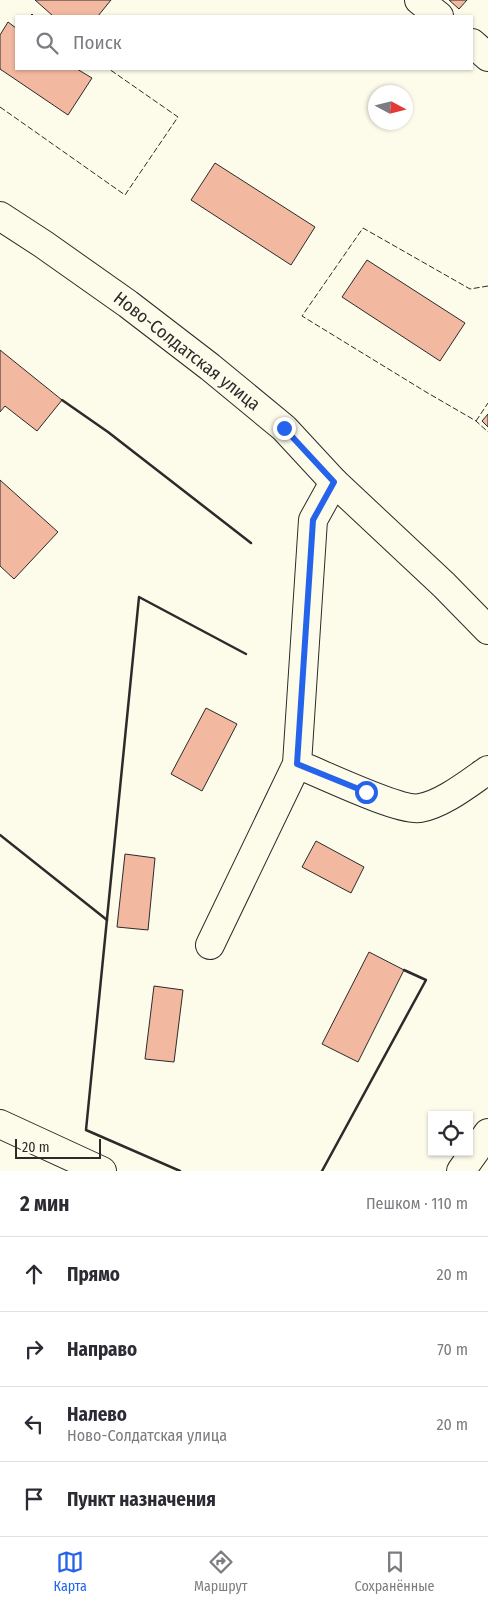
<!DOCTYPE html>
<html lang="ru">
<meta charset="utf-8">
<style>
:root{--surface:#fff;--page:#f7f7f7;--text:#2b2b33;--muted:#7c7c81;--line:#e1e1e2;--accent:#2563eb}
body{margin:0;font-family:"Fira Sans Condensed",sans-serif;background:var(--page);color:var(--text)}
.controls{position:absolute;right:15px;bottom:15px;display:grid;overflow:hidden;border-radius:0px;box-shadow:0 1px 4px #0004}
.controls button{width:45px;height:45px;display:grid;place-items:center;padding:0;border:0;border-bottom:1px solid var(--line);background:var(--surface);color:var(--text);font:25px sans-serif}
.compass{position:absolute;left:368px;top:85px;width:45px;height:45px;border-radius:50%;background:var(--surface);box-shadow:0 1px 4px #0004;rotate:97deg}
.scale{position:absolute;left:15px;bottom:12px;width:86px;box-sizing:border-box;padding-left:5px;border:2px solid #2b2b2b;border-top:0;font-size:14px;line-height:18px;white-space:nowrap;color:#2b2b2b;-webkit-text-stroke:4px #fdfbea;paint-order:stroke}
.stop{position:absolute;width:15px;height:15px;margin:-11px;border:4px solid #2563eb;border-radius:50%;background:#fff}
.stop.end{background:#2563eb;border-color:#fff;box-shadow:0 1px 5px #0008}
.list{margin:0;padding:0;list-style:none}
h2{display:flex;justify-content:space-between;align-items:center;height:65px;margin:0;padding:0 20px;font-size:21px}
h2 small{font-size:16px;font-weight:400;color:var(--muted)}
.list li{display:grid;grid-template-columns:32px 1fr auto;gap:15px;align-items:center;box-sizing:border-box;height:75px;padding:0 20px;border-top:1px solid var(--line)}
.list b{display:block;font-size:19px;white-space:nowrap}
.list p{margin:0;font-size:16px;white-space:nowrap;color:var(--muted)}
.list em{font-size:16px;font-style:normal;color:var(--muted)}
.icon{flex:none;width:28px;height:28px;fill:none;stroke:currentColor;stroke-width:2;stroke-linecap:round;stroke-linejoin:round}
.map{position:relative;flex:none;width:488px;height:1171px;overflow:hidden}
.search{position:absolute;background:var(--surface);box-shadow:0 1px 4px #0004;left:15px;right:15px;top:15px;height:55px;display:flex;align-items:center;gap:12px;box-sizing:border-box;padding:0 18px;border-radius:0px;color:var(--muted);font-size:19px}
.sheet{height:365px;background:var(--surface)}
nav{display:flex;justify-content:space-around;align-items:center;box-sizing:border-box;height:70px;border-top:1px solid var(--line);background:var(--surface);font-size:14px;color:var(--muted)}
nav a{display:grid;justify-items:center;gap:2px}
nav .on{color:var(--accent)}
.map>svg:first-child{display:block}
</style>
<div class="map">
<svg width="488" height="1171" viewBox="0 0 488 1171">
<rect width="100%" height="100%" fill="#fdfbea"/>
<g fill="#f2b8a0" stroke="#2b2b2b">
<path d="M35,0H111L98,16H53Z"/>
<path d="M449,0H467L459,9Z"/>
<path d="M8,22L16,28V69H77L92,78L68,115L0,69V35Z"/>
<path d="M215,163L315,227L291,265L191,200Z"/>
<path d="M367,260L465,323L440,361L342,297Z"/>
<path d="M0,350L62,400L37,431L5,406L0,412Z"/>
<path d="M488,414V427L482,421Z"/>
<path d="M0,480L58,532L14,579L0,566Z"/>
<path d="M206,708L237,724L202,791L171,774Z"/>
<path d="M316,841L364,867L351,893L302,867Z"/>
<path d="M125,854L155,858L148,930L117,927Z"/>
<path d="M369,952L404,970L358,1062L322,1044Z"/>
<path d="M154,986L183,990L174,1062L145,1059Z"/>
</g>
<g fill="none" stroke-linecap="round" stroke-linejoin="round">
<g stroke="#2b2b2b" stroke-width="30">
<g id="minor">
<path d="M419,0L439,16"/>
<path d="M472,43L488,57"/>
<path d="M334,482L313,520L297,764C320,773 400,812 420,808C443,804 469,783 488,770"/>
<path d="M210,945L297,764"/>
<path d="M0,1124L102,1171"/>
<path d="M461,1171L488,1133"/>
</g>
</g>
<g stroke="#2b2b2b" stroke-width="30">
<path id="major" d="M0,216L43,244L128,304L210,367L284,428L334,482L444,585L488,630"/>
</g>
<use href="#minor" stroke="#fdfbea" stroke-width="28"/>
<use href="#major" stroke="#fdfbea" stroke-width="28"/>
<g stroke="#2b2b2b" stroke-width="1" stroke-dasharray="6 2.5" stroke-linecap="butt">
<path d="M30,16L32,14L34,16"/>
<path d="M0,107L125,195L178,117L109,69"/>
<path d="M488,286L470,289L363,228L302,316L426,392L476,421L488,432"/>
<path d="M476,421L488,403"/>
</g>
<g stroke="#2b2b2b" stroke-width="2.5">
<path d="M62,400L108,432L251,543"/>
<path d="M0,835L107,920"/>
<path d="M180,1171L86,1130L139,597L246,654"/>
<path d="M322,1171L426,980L404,970"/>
</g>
</g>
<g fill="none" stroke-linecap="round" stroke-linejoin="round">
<path stroke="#2563eb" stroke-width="6" d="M284,428L334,482L313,520L297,764L366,792"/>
</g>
<g text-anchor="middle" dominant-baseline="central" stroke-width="4" stroke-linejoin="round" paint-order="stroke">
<g font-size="18" fill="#2b2b2b" stroke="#fdfbea">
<text transform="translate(187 351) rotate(38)">Ново-Солдатская улица</text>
</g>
</g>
</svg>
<div class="controls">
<button><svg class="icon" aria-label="locate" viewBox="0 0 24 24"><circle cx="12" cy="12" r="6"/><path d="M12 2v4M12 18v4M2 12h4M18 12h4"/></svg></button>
</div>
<svg class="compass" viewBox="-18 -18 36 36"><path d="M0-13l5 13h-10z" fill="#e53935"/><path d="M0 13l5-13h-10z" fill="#7c7c81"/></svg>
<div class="scale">20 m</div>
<div class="stop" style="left:366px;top:792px"></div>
<div class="stop end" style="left:284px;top:428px"></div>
<div class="search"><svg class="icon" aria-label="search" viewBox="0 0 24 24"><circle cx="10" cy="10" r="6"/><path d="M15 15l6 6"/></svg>Поиск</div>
</div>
<section class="sheet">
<h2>2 мин<small>Пешком · 110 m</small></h2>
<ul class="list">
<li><svg class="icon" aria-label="ahead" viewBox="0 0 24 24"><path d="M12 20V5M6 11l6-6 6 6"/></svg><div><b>Прямо</b></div><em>20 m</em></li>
<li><svg class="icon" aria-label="right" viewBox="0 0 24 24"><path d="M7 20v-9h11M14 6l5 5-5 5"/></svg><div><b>Направо</b></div><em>70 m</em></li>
<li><svg class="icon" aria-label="left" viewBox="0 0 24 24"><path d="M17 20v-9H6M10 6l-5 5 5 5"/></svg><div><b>Налево</b><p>Ново-Солдатская улица</p></div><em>20 m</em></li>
<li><svg class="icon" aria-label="arrive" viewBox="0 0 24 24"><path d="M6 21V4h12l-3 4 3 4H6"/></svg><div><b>Пункт назначения</b></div></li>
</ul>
</section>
<nav>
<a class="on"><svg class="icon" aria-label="map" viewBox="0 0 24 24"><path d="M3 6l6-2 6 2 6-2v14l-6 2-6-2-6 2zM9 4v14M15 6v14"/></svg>Карта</a>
<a><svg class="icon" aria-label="directions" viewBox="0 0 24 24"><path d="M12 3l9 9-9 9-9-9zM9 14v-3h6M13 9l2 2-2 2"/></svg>Маршрут</a>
<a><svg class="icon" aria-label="saved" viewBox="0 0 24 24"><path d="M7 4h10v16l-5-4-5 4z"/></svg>Сохранённые</a>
</nav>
